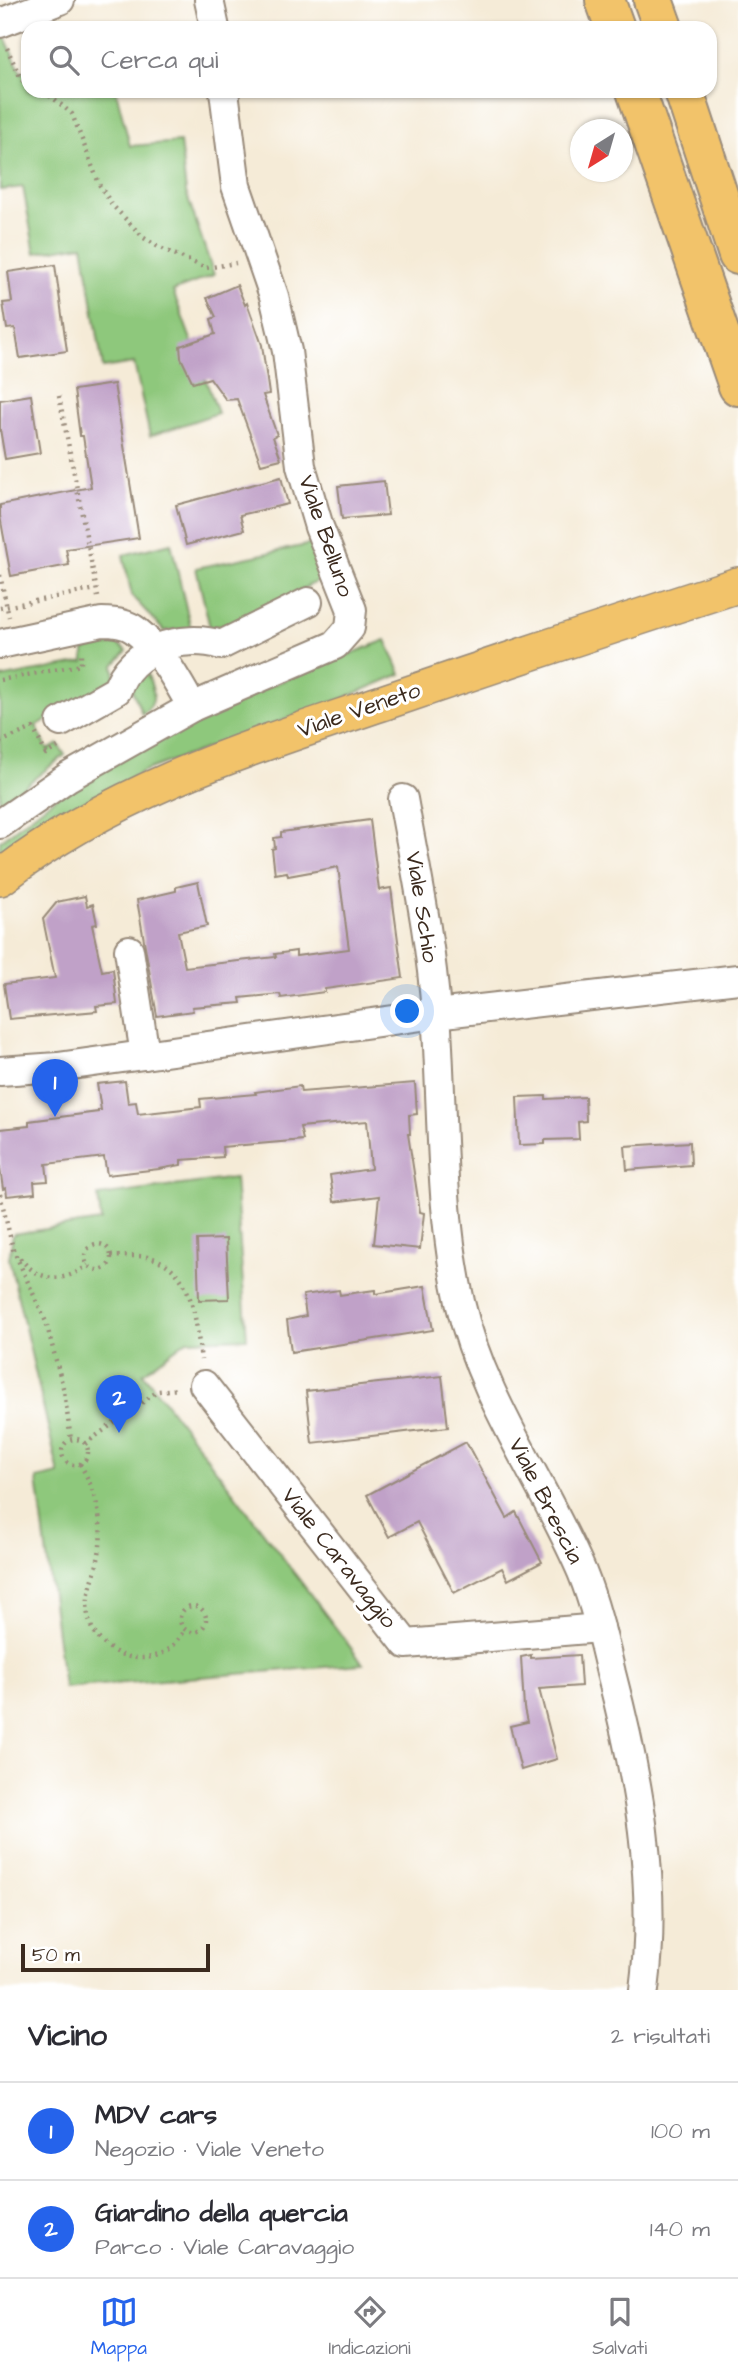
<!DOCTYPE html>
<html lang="it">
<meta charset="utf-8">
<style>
:root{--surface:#fff;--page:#f7f7f7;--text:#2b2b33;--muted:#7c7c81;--line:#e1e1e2;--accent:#2563eb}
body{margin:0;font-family:"Architects Daughter",sans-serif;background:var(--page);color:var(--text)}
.compass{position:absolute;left:570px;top:119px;width:63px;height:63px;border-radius:50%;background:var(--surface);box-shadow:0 2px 5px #0004;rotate:217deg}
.scale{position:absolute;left:21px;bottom:18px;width:189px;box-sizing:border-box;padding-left:7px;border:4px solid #3b2a1e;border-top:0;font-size:19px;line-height:24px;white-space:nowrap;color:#3b2a1e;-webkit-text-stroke:5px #fff;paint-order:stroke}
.you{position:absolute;left:408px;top:1012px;width:24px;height:24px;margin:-18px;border:5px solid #fff;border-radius:50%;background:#1a73e8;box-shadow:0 0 0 10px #1a73e833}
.badge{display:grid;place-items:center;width:46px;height:46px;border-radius:50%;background:var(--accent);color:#fff;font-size:23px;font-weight:700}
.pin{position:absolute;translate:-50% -58px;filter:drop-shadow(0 2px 4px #0008)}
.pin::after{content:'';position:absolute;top:37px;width:24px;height:21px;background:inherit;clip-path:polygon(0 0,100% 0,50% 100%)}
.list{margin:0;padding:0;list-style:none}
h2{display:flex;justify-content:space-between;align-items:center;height:91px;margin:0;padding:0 28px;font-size:30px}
h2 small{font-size:23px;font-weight:400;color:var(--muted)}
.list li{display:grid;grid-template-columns:46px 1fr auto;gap:21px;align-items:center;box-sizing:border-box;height:98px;padding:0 28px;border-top:2px solid var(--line)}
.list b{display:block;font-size:26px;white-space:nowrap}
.list p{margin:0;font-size:23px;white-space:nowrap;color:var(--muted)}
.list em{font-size:23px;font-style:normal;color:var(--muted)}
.icon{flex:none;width:38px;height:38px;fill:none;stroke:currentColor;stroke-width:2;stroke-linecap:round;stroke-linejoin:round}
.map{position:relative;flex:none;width:738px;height:1990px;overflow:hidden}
.search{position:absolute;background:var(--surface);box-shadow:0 2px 5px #0004;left:21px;right:21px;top:21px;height:77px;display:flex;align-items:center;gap:18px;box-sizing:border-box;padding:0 24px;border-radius:21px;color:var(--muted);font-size:26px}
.sheet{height:287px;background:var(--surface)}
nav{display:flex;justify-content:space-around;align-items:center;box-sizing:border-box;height:98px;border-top:2px solid var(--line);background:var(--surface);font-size:19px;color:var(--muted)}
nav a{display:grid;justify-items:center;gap:4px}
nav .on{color:var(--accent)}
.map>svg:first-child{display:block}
</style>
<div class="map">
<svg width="738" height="1990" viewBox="0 0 738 1990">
<rect width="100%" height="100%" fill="#fff"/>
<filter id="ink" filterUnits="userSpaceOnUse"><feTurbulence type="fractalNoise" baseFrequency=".0143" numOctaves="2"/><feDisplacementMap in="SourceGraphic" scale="14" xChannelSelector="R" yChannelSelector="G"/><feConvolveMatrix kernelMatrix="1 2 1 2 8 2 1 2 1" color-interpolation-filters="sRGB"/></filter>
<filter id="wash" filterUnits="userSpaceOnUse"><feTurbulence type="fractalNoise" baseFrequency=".00686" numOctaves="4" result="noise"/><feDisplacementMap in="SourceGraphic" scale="28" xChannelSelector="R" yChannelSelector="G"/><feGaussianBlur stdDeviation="1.57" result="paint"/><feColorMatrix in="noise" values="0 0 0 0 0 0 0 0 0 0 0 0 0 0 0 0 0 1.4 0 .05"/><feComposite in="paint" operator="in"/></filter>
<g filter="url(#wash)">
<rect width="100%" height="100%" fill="#f5ebd7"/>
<g fill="#8ec87c" stroke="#64794d" stroke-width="2">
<path d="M5,37L21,73L28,71V91H116L130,146L180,142L186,192L214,275L173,291L218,413L150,436L134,363L103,368L83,245L35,253L23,187L0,190V38Z"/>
<path d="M171,543L191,629L164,631L132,596L123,555Z"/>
<path d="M312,544L320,580L244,619L210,628L196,568Z"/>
<path d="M386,640L401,674L342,699L144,771L89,802L0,864V841C20,826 39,809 59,795C158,726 274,684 386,640Z"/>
<path d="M116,643L127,651L114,665L115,682L36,726L48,750L58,744L65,755L0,805V678L84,662V650Z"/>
<path d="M145,668C152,686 161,702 142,714L131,687Z"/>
<path d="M235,1178L247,1338L187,1340L143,1373L363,1664L64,1688L37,1479L59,1474L9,1259L13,1234L101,1221L98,1196Z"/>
</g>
<g id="blocks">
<g fill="#c0a1c8">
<path d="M55,265L67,351L20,358L15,328L7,329L3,303L12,302L8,272Z"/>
<path d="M237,285L245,305L247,303L262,345L269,394L263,395L277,435L273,437L281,459L261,464L237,399L226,400L210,378L193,383L181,358L180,346L215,334L211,319L216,317L207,298Z"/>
<path d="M114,384L139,538L66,549L69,565L11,576L0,516V505L91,487L83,436H80L74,390Z"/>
<path d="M31,395L40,453L5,459L0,429V400Z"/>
<path d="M281,477L288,504L240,515L244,530L186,545L176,505Z"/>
<path d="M384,481L388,515L342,519L338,486Z"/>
<path d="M370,820L379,890L391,888L403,978L325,989V992L281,998L280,994L240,998L241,1003L192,1007L193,1011L157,1016L137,900L176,891V887L198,882L207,926L178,932L185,967L276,957L275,954L296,951V956L349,949L338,867L288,876L287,872L275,874L272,849L275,848L274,838L281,837V832Z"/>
<path d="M85,896L87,906L93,904L97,924L92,925L102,971L113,969L117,1004L96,1006L97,1011L9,1019L4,984L55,978L43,919L57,902Z"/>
<path d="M125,1081L128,1103L136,1102L138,1114L201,1107L200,1099L256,1094L255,1092L300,1086L301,1092L415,1083L417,1114L409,1115L410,1134H408L420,1212L424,1213L420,1249L374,1244L379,1196L334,1202L330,1175L371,1169L367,1121L300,1127L303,1140L222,1147L223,1157L181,1160V1165L159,1169L107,1175L104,1157L46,1164L48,1181L34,1182L35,1193L7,1196L6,1188L3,1189L0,1169V1129L29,1126V1121L98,1112V1110H101L97,1084Z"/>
<path d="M546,1096V1099L585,1097L586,1121L578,1122L579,1139L545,1140V1144L519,1145L517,1097Z"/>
<path d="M690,1142L691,1165L627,1170L625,1146Z"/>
<path d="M226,1239L229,1299L199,1300L197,1240Z"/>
<path d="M425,1286L433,1330L291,1352L287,1320L306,1316L303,1295L339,1290L340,1295L375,1290V1294Z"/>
<path d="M442,1376L448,1427L312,1443L306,1391Z"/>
<path d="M466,1442L507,1518L516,1512L542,1562L508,1580L502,1568L454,1593L417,1522L389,1537L367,1495Z"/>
<path d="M531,1655V1658L579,1655L581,1686L539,1689L557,1759L521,1770L510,1726L527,1722L524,1708L521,1657Z"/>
</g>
</g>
</g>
<g filter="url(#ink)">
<use href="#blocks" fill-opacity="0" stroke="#988a7a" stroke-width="2"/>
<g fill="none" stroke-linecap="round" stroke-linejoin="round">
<g stroke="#988a7a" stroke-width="32">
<g id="minor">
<path d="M209,0L215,28"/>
<path d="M0,23L60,0"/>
<path d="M0,644L102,622C113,622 126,623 135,630C160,649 177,680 192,707"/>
<path d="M61,722L117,690C130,649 182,633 221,645L308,602"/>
<path d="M403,799C416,871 431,941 436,1013C443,1109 439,1208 460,1302C482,1399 543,1481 582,1572C595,1604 603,1639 611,1673C638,1776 658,1883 644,1990"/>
<path d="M0,824L68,777L192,707L335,645L350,628L352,610L319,527L301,466L287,351L274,296L236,186L224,91"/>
<path d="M129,950L145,1055"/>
<path d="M0,1071L58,1067L436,1014L738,979"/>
<path d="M204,1385L406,1644L600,1628"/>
</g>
</g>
<g stroke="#988a7a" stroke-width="38">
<path id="major" d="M0,878C113,790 251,747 385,702C502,662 620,623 738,585"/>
</g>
<g stroke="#988a7a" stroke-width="42">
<g id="highway">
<path d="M605,0L615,28"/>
<path d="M653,0L663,28"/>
<path d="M636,91L738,386"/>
<path d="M684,91L738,255"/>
</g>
</g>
<g stroke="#988a7a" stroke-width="4.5" stroke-dasharray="2 5" stroke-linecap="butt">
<path d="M7,48L21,79L28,86"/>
<path d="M36,91L52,97L72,114L100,186L113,206L144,238L160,248L206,268L236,263"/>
<path d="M59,396L98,597"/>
<path d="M0,575L9,617"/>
<path d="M0,608L96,589"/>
<path d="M0,680L81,665V650"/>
<path d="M0,742L33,728L46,754L58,747"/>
<path d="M0,1194L13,1249L46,1322L64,1391L71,1440"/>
<circle cx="98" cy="1257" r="13"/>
<path d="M111,1256C125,1257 142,1254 155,1259C195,1273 196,1325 201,1360"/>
<path d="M20,1258C39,1282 63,1284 88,1265"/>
<circle cx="75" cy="1452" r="13"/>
<path d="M85,1444L158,1391L179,1389"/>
<path d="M80,1464C99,1496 106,1532 96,1568C92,1584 85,1599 88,1615C94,1651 138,1670 168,1650C176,1644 180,1637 186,1629"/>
<circle cx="193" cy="1619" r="13"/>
</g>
<use href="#minor" stroke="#fff" stroke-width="28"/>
<use href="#major" stroke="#f2c36a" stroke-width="35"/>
<use href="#highway" stroke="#f2c36a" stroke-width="38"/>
</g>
</g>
<g text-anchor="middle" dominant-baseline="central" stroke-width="6" stroke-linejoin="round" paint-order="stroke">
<g font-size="23" fill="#3b2a1e" stroke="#fff">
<text transform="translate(326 536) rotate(71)">Viale Belluno</text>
<text transform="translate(359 710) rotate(-19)">Viale Veneto</text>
<text transform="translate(422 907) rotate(81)">Viale Schio</text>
<text transform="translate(546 1501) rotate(63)">Viale Brescia</text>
<text transform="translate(339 1558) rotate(52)">Viale Caravaggio</text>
</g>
</g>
</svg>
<svg class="compass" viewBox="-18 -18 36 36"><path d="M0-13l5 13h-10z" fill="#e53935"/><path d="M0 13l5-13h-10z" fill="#7c7c81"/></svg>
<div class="scale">50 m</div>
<div class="you"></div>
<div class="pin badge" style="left:55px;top:1117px">1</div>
<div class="pin badge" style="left:119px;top:1433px">2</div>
<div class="search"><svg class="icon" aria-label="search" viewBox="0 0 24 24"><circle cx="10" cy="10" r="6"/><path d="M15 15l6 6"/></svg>Cerca qui</div>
</div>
<section class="sheet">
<h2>Vicino<small>2 risultati</small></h2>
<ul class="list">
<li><span class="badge">1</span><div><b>MDV cars</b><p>Negozio · Viale Veneto</p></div><em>100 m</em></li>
<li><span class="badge">2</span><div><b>Giardino della quercia</b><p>Parco · Viale Caravaggio</p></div><em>140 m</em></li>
</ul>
</section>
<nav>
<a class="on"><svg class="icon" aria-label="map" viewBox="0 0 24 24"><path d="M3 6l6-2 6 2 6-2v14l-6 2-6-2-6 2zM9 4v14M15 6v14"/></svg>Mappa</a>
<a><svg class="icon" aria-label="directions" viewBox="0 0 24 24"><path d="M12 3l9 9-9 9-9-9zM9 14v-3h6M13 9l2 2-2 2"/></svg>Indicazioni</a>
<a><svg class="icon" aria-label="saved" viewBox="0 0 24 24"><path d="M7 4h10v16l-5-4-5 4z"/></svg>Salvati</a>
</nav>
